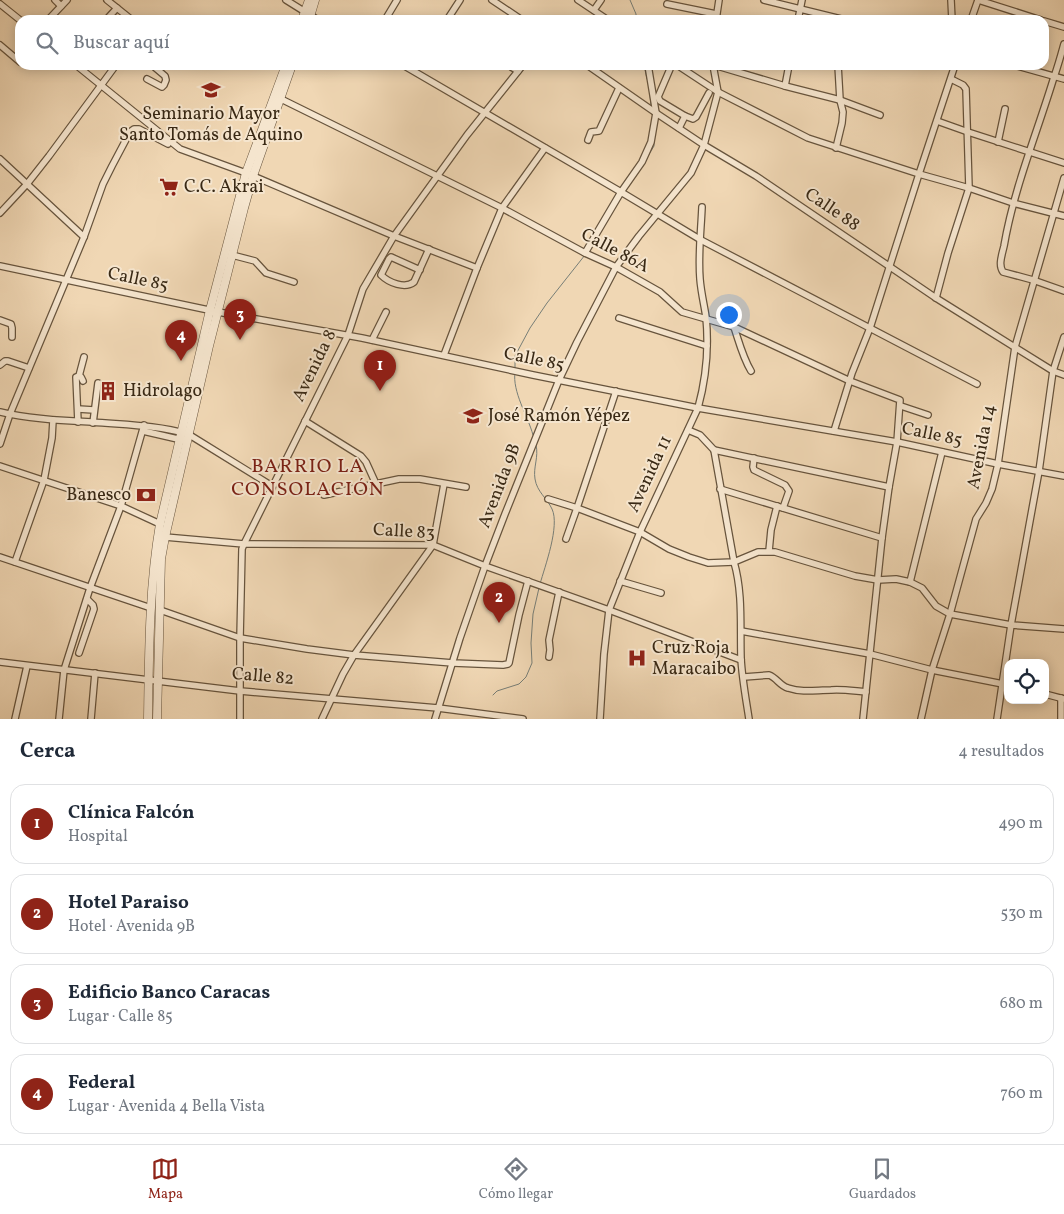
<!DOCTYPE html>
<html lang="es">
<meta charset="utf-8">
<style>
:root{--surface:#fff;--page:#f6f6f7;--text:#1f2937;--muted:#747a83;--line:#e0e1e3;--accent:#8f2418}
body{margin:0;font-family:Vollkorn,serif;background:var(--page);color:var(--text)}
.controls{position:absolute;right:15px;bottom:15px;display:grid;overflow:hidden;border-radius:10px;box-shadow:0 2px 12px #0003}
.controls button{width:45px;height:45px;display:grid;place-items:center;padding:0;border:0;border-bottom:1px solid var(--line);background:var(--surface);color:var(--text);font:25px sans-serif}
.you{position:absolute;left:728px;top:314px;width:18px;height:18px;margin:-12px;border:4px solid #fff;border-radius:50%;background:#1a73e8;box-shadow:0 0 0 8px #1a73e833}
.badge{display:grid;place-items:center;width:32px;height:32px;border-radius:50%;background:var(--accent);color:#fff;font-size:16px;font-weight:700}
.pin{position:absolute;translate:-50% -41px;filter:drop-shadow(0 1px 2px #0008)}
.pin::after{content:'';position:absolute;top:26px;width:18px;height:15px;background:inherit;clip-path:polygon(0 0,100% 0,50% 100%)}
.list{margin:0;padding:0;list-style:none}
h2{display:flex;justify-content:space-between;align-items:center;height:65px;margin:0;padding:0 20px;font-size:21px}
h2 small{font-size:16px;font-weight:400;color:var(--muted)}
.list li{display:grid;grid-template-columns:32px 1fr auto;gap:15px;align-items:center;box-sizing:border-box;height:80px;margin:0 10px 10px;padding:0 10px;border:1px solid var(--line);border-radius:15px}
.list b{display:block;font-size:19px;white-space:nowrap}
.list p{margin:0;font-size:16px;white-space:nowrap;color:var(--muted)}
.list em{font-size:16px;font-style:normal;color:var(--muted)}
.icon{flex:none;width:28px;height:28px;fill:none;stroke:currentColor;stroke-width:2;stroke-linecap:round;stroke-linejoin:round}
.map{position:relative;flex:none;width:1064px;height:719px;overflow:hidden}
.search{position:absolute;background:var(--surface);box-shadow:0 2px 12px #0003;left:15px;right:15px;top:15px;height:55px;display:flex;align-items:center;gap:12px;box-sizing:border-box;padding:0 18px;border-radius:15px;color:var(--muted);font-size:19px}
.sheet{height:425px;background:var(--surface)}
nav{display:flex;justify-content:space-around;align-items:center;box-sizing:border-box;height:70px;border-top:1px solid var(--line);background:var(--surface);font-size:14px;color:var(--muted)}
nav a{display:grid;justify-items:center;gap:2px}
nav .on{color:var(--accent)}
.map>svg:first-child{display:block}
</style>
<div class="map">
<svg width="1064" height="719" viewBox="0 0 1064 719">
<rect width="100%" height="100%" fill="#f0d7b4"/>
<filter id="stains"><feTurbulence type="fractalNoise" baseFrequency=".004" numOctaves="4"/><feColorMatrix values="0 0 0 0 .2 0 0 0 0 .09 0 0 0 0 .02 0 0 0 .5 -.17"/></filter>
<radialGradient id="worn" r=".72"><stop offset=".6" stop-color="#630" stop-opacity="0"/><stop offset="1" stop-color="#630" stop-opacity=".3"/></radialGradient>
<g fill="none" stroke-linecap="round" stroke-linejoin="round">
<g stroke="#777e77" stroke-width="1">
<path d="M630,0L636,14V20"/>
<path d="M644,65L647,79"/>
<path d="M650,95L651,106"/>
<path d="M648,156L654,146V137"/>
<path d="M591,248L604,226"/>
<path d="M515,368V356L530,328L547,303L585,255"/>
<path d="M515,372C512,392 528,416 533,435"/>
<path d="M536,445C539,457 533,467 535,479C537,492 547,498 552,509C560,526 545,566 540,584"/>
<path d="M493,695L497,691L519,684L526,677L532,663L531,643L533,614L539,588"/>
</g>
<g stroke="#67543d" stroke-width="8">
<g id="minor">
<path d="M55,0L61,6"/>
<path d="M107,0L132,20"/>
<path d="M286,0L318,20"/>
<path d="M492,0L522,20"/>
<path d="M578,0L608,20"/>
<path d="M764,0L845,20"/>
<path d="M951,0L952,20"/>
<path d="M978,0L1041,20"/>
<path d="M0,4L20,20"/>
<path d="M667,4L716,14"/>
<path d="M594,10L601,0"/>
<path d="M48,20L67,0"/>
<path d="M106,20L117,8"/>
<path d="M385,20L397,0"/>
<path d="M447,20L460,0"/>
<path d="M716,20L719,0"/>
<path d="M798,20L802,0"/>
<path d="M971,20L978,0"/>
<path d="M1044,21L1064,27"/>
<path d="M1064,44C1061,55 1058,66 1054,77C1037,133 1014,188 1004,246C1002,255 998,265 1003,272L1033,280L1064,291"/>
<path d="M0,45L20,62"/>
<path d="M76,65L180,149L246,173L394,236L477,268"/>
<path d="M403,65L621,192L701,240L977,384"/>
<path d="M508,65L518,71"/>
<path d="M587,65L656,113L704,145L756,176L936,298L1053,371L1064,375"/>
<path d="M677,65L718,92L808,138L919,174L969,188L1013,203L1064,216"/>
<path d="M714,65L785,86L840,100L880,115"/>
<path d="M1014,65L1064,79"/>
<path d="M670,69L658,97L660,101L685,116L679,128"/>
<path d="M147,79L162,87L164,85L166,80L165,76L152,65"/>
<path d="M785,86L789,65"/>
<path d="M281,99L502,208L585,253L616,267L660,292L682,312L734,327L850,381L900,400L897,442L889,487L882,538L863,719"/>
<path d="M685,116L693,119L696,117L709,93"/>
<path d="M937,121L968,132L1064,163"/>
<path d="M588,140L591,132L599,131L619,88"/>
<path d="M998,142L1005,109"/>
<path d="M836,148L842,123L843,112L840,100L838,65"/>
<path d="M0,159L84,237"/>
<path d="M0,213L27,184L49,156L116,65"/>
<path d="M585,253L621,192L642,162L651,142L656,113L648,65"/>
<path d="M232,255L255,261L266,273L294,282"/>
<path d="M0,266L218,312L362,338L533,375L698,408L897,442L998,464L1064,476"/>
<path d="M420,270L391,257L389,259L381,275C389,283 405,289 414,282L429,249"/>
<path d="M936,298L948,253L969,188L966,89L963,85L951,79"/>
<path d="M619,318L707,346"/>
<path d="M0,320L11,324L12,328V337"/>
<path d="M734,327C739,342 743,358 751,371"/>
<path d="M372,340L386,312"/>
<path d="M444,355L477,268L502,208L545,148"/>
<path d="M0,365L5,361H8L29,368"/>
<path d="M79,376L84,357"/>
<path d="M616,391L577,508L640,532L669,549L689,557L708,563L734,562L758,552H775L855,576L878,580L896,579L910,582L922,588L936,606L950,614L1011,625L1064,629"/>
<path d="M901,406L928,415"/>
<path d="M78,409L94,410"/>
<path d="M0,412C30,419 61,421 92,422C125,425 156,425 188,434L272,486"/>
<path d="M305,421L361,456L366,462L376,484"/>
<path d="M78,422L76,377L79,376L81,377L83,381"/>
<path d="M93,423L98,383"/>
<path d="M688,430L700,435L714,450L734,562C743,593 740,626 741,658C742,678 746,699 749,719"/>
<path d="M143,431L182,440"/>
<path d="M834,431L852,373L870,328L919,174L955,65"/>
<path d="M0,444L10,414L84,237L103,184L112,166L130,132L134,129H139L168,144"/>
<path d="M714,450L889,487"/>
<path d="M754,458L753,467L754,470L785,485L789,491L783,508"/>
<path d="M0,466L121,506L160,524"/>
<path d="M720,489L882,538"/>
<path d="M324,495L399,479H420L466,487"/>
<path d="M548,499L577,508L566,539"/>
<path d="M165,537L244,544L433,545L485,566L609,610L741,660"/>
<path d="M769,551L771,530L777,506"/>
<path d="M0,557L151,608"/>
<path d="M15,562L44,480L52,438L53,420"/>
<path d="M620,581L661,593"/>
<path d="M910,582L942,452"/>
<path d="M160,610L240,638L307,649L354,655L453,663L503,665L508,664L509,663L519,615L528,581"/>
<path d="M741,631L870,654L932,670L1008,685"/>
<path d="M79,653L94,609L93,605L87,599"/>
<path d="M549,657L550,650L549,640L559,592"/>
<path d="M0,662L240,691L438,708L523,719"/>
<path d="M744,677L769,675C777,678 780,686 788,688C803,693 816,690 831,690C842,689 854,691 866,692"/>
<path d="M1045,694L1064,699"/>
<path d="M15,719L27,666"/>
<path d="M59,719L64,670L90,588L121,506L144,425"/>
<path d="M91,719L95,673"/>
<path d="M240,719V638L242,549L244,544L348,335L363,289L394,236L467,135L523,65"/>
<path d="M322,719L343,674L354,655L433,545L444,484"/>
<path d="M435,719L460,638L485,566L505,514L559,380L577,342L616,267L639,236L691,173L704,145L718,92L713,65"/>
<path d="M600,719L604,654L609,610L640,532L698,408C706,379 709,348 706,317C704,304 701,292 700,279C698,255 701,231 702,207"/>
<path d="M921,719L932,670L950,614L976,519L986,503L992,489L998,464L1015,347L1064,178"/>
<path d="M997,719L1011,625L1039,471L1053,371L1064,337"/>
<path d="M1061,719V698"/>
</g>
</g>
<g stroke="#67543d" stroke-width="9">
<g id="tertiary">
<path d="M302,20L309,0"/>
<path d="M309,20L315,0"/>
<path d="M148,719C149,654 149,588 160,524L210,310L246,173L286,65"/>
<path d="M157,719L161,559L165,537L209,346L244,208L253,176L292,65"/>
</g>
</g>
<use href="#minor" stroke="#f5e5ce" stroke-width="5.5"/>
<use href="#tertiary" stroke="#f5e5ce" stroke-width="8"/>
</g>
<defs>
<g id="university-bare" transform="scale(1.5)"><path d="M0-5L7-2L0 1L-7-2ZM-4 1L0 2.5L4 1V4Q0 6-4 4Z" fill="#8f2418" stroke="#f5e5ce" stroke-width="2.5" paint-order="stroke"/></g>
<g id="supermarket-bare" transform="scale(1.5)"><path d="M-6-5.5h2.5l.6 2H6L4.5 2H-2.5L-4.4-4H-6ZM-1.5 3.2a1.3 1.3 0 1 0 .1 0ZM3 3.2a1.3 1.3 0 1 0 .1 0Z" fill="#8f2418" stroke="#f5e5ce" stroke-width="2.5" paint-order="stroke"/></g>
<g id="building-bare" transform="scale(1.5)"><path d="M-4-6H4V6H1V3H-1V6H-4ZM-2.5-4.3h1.7v1.8h-1.7ZM.8-4.3h1.7v1.8H.8ZM-2.5-1h1.7V.8h-1.7ZM.8-1h1.7V.8H.8Z" fill="#8f2418" stroke="#f5e5ce" stroke-width="2.5" paint-order="stroke"/></g>
<g id="school-bare" transform="scale(1.5)"><path d="M0-5L7-2L0 1L-7-2ZM-4 1L0 2.5L4 1V4Q0 6-4 4Z" fill="#8f2418" stroke="#f5e5ce" stroke-width="2.5" paint-order="stroke"/></g>
<g id="bank-bare" transform="scale(1.5)"><path d="M-6-4H6V4H-6ZM0-2.3a2.3 2.3 0 1 0 0 4.6a2.3 2.3 0 1 0 0-4.6Z" fill="#8f2418" stroke="#f5e5ce" stroke-width="2.5" paint-order="stroke"/></g>
<g id="hospital-bare" transform="scale(1.5)"><path d="M-5-5h3v3.5h4V-5h3V5h-3V1.5h-4V5h-3Z" fill="#8f2418" stroke="#f5e5ce" stroke-width="2.5" paint-order="stroke"/></g>
</defs>
<g fill-rule="evenodd">
<use href="#university-bare" x="211" y="90"/>
<use href="#supermarket-bare" x="169" y="187"/>
<use href="#building-bare" x="108" y="391"/>
<use href="#school-bare" x="473" y="416"/>
<use href="#bank-bare" x="146" y="495"/>
<use href="#hospital-bare" x="637" y="658"/>
</g>
<g text-anchor="middle" dominant-baseline="central" stroke-width="4" stroke-linejoin="round" paint-order="stroke">
<g font-size="18" fill="#392915" stroke="#f5e5ce" text-anchor="start">
<text x="211" y="114" text-anchor="middle">Seminario Mayor<tspan x="211" dy="21">Santo Tomás de Aquino</tspan></text>
<text x="184" y="187">C.C. Akrai</text>
<text x="123" y="391">Hidrolago</text>
<text x="488" y="416">José Ramón Yépez</text>
<text x="131" y="495" text-anchor="end">Banesco</text>
<text x="652" y="648">Cruz Roja<tspan x="652" dy="21">Maracaibo</tspan></text>
</g>
<g font-size="18" fill="#392915" stroke="#f5e5ce">
<text transform="translate(832 210) rotate(34)">Calle 88</text>
<text transform="translate(615 251) rotate(28)">Calle 86A</text>
<text transform="translate(138 280) rotate(12)">Calle 85</text>
<text transform="translate(534 360) rotate(12)">Calle 85</text>
<text transform="translate(315 366) rotate(-64)">Avenida 8</text>
<text transform="translate(932 435) rotate(12)">Calle 85</text>
<text transform="translate(982 447) rotate(-79)">Avenida 14</text>
<text transform="translate(650 474) rotate(-65)">Avenida 11</text>
<text transform="translate(500 486) rotate(-69)">Avenida 9B</text>
<text transform="translate(404 532) rotate(3)">Calle 83</text>
<text transform="translate(263 677) rotate(5)">Calle 82</text>
</g>
<g font-size="20" letter-spacing="1" fill="#7a1f14" stroke="#f5e5ce">
<text x="308" y="467">BARRIO LA<tspan x="308" dy="23">CONSOLACIÓN</tspan></text>
</g>
</g>
<rect width="100%" height="100%" filter="url(#stains)"/>
<rect width="100%" height="100%" fill="url(#worn)"/>
</svg>
<div class="controls">
<button><svg class="icon" aria-label="locate" viewBox="0 0 24 24"><circle cx="12" cy="12" r="6"/><path d="M12 2v4M12 18v4M2 12h4M18 12h4"/></svg></button>
</div>
<div class="you"></div>
<div class="pin badge" style="left:380px;top:391px">1</div>
<div class="pin badge" style="left:499px;top:623px">2</div>
<div class="pin badge" style="left:240px;top:340px">3</div>
<div class="pin badge" style="left:181px;top:361px">4</div>
<div class="search"><svg class="icon" aria-label="search" viewBox="0 0 24 24"><circle cx="10" cy="10" r="6"/><path d="M15 15l6 6"/></svg>Buscar aquí</div>
</div>
<section class="sheet">
<h2>Cerca<small>4 resultados</small></h2>
<ul class="list">
<li><span class="badge">1</span><div><b>Clínica Falcón</b><p>Hospital</p></div><em>490 m</em></li>
<li><span class="badge">2</span><div><b>Hotel Paraiso</b><p>Hotel · Avenida 9B</p></div><em>530 m</em></li>
<li><span class="badge">3</span><div><b>Edificio Banco Caracas</b><p>Lugar · Calle 85</p></div><em>680 m</em></li>
<li><span class="badge">4</span><div><b>Federal</b><p>Lugar · Avenida 4 Bella Vista</p></div><em>760 m</em></li>
</ul>
</section>
<nav>
<a class="on"><svg class="icon" aria-label="map" viewBox="0 0 24 24"><path d="M3 6l6-2 6 2 6-2v14l-6 2-6-2-6 2zM9 4v14M15 6v14"/></svg>Mapa</a>
<a><svg class="icon" aria-label="directions" viewBox="0 0 24 24"><path d="M12 3l9 9-9 9-9-9zM9 14v-3h6M13 9l2 2-2 2"/></svg>Cómo llegar</a>
<a><svg class="icon" aria-label="saved" viewBox="0 0 24 24"><path d="M7 4h10v16l-5-4-5 4z"/></svg>Guardados</a>
</nav>
